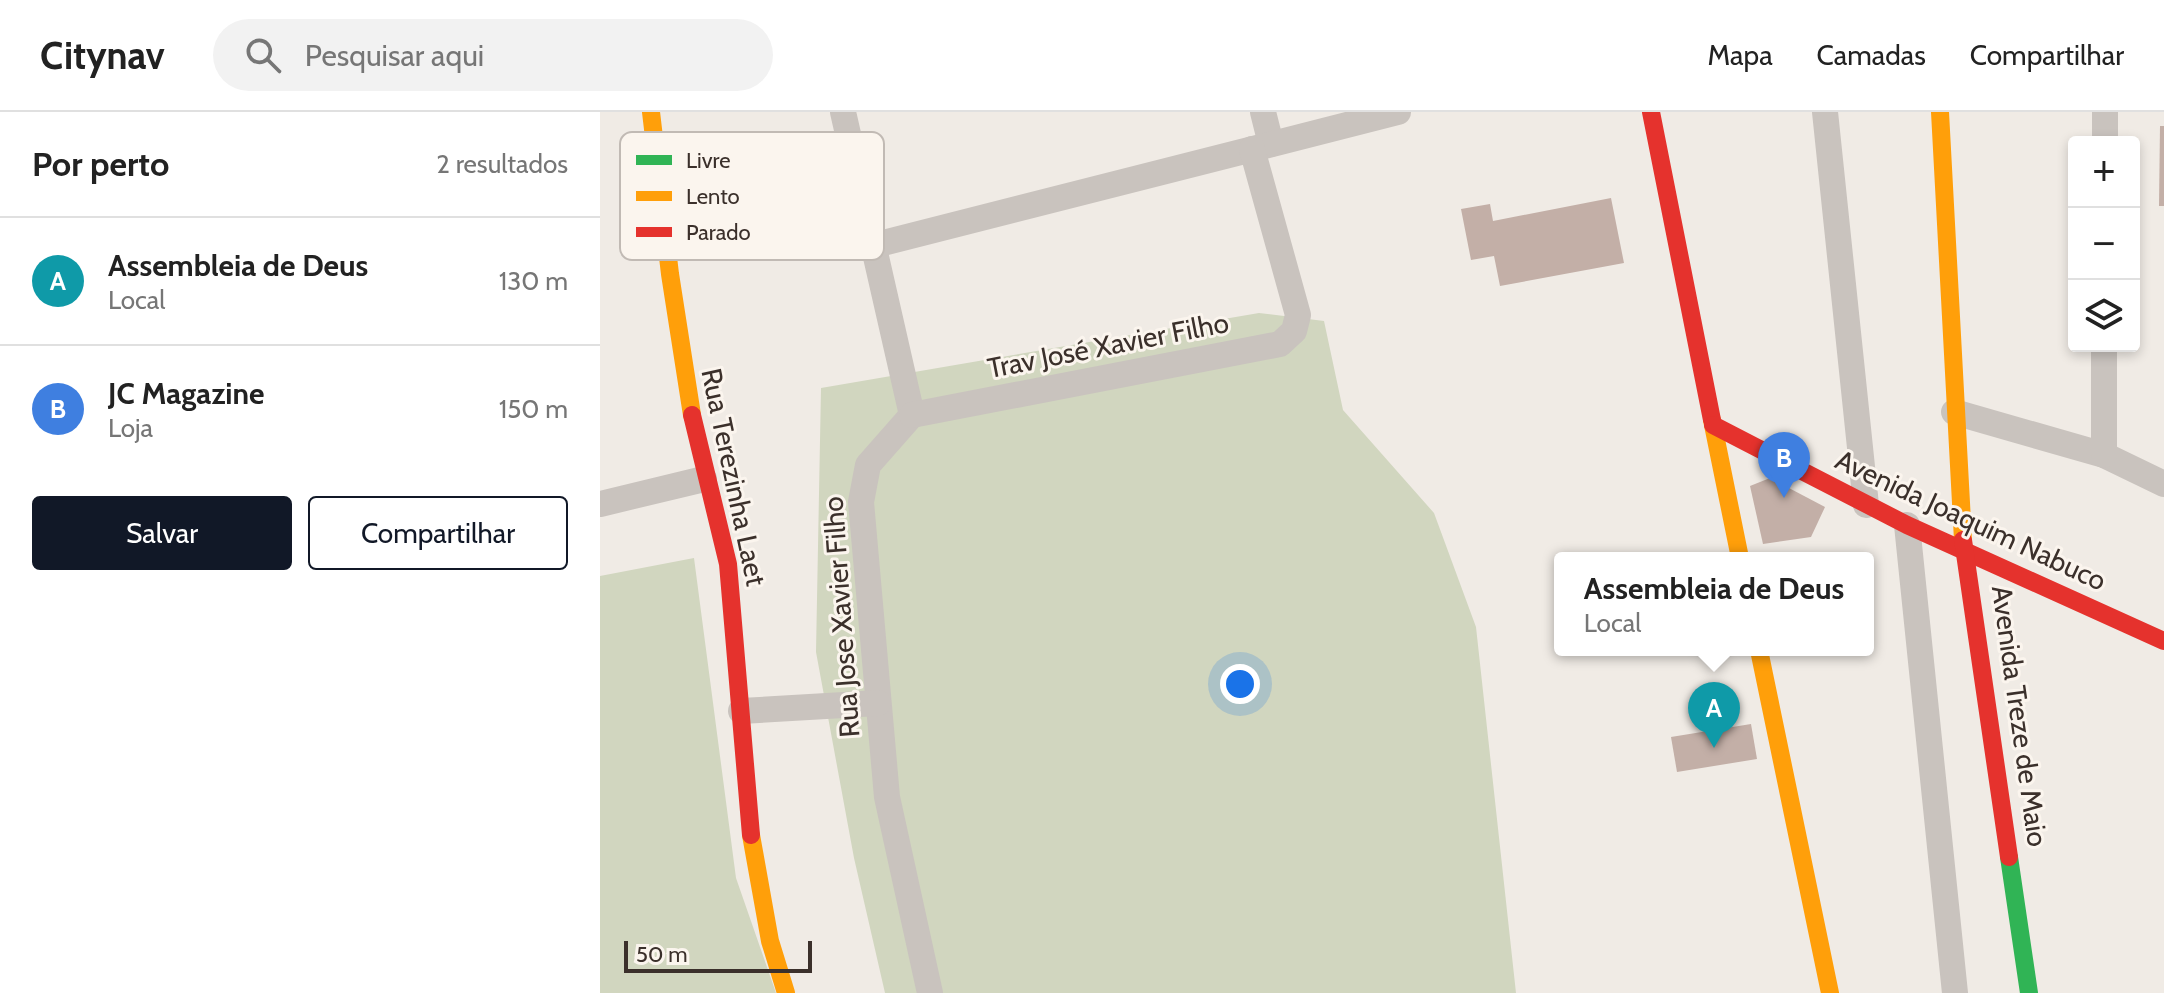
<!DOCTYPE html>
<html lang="pt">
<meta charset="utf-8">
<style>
:root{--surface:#fff;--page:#f2f2f2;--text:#222;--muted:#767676;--line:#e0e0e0;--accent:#111827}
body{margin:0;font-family:Cabin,sans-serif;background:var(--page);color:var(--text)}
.controls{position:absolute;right:24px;top:24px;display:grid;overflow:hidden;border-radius:8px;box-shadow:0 4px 12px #0003}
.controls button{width:72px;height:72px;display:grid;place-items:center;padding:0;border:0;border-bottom:2px solid var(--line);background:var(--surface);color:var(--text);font:40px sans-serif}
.scale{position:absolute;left:24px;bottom:20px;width:188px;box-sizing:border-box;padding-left:8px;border:4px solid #3b302b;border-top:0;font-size:22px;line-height:28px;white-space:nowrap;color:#3b302b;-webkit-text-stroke:6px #fbf5ee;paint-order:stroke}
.you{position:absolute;left:640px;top:572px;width:28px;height:28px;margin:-20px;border:6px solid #fff;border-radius:50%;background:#1a73e8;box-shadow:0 0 0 12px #1a73e833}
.badge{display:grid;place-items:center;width:52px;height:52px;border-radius:50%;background:var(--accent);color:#fff;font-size:26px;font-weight:700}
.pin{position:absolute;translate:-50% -66px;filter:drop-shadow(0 2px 4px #0008)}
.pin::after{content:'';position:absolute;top:42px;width:28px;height:24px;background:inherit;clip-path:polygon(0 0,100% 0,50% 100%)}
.popup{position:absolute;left:954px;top:440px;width:320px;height:104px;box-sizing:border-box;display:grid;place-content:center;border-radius:8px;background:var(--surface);filter:drop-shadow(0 2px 6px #0005);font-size:26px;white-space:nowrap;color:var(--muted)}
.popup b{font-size:30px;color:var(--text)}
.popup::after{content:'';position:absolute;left:50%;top:100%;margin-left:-16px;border:16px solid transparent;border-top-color:var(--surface)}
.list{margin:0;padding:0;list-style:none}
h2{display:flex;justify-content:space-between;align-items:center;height:104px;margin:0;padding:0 32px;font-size:34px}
h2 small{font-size:26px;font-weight:400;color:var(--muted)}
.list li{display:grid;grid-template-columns:52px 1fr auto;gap:24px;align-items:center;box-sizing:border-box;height:128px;padding:0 32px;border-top:2px solid var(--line)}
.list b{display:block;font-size:30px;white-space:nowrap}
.list p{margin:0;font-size:26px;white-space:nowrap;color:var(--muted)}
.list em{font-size:26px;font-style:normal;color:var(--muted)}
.actions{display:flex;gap:16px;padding:24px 32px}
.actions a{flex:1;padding:18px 0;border:2px solid var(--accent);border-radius:8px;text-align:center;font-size:28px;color:var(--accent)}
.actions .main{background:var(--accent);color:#fff}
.icon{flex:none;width:44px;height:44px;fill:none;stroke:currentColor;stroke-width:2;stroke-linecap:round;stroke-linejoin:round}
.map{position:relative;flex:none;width:1564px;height:881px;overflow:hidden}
header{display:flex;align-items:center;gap:48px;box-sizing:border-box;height:112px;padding:0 40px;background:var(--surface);border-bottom:2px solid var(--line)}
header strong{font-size:38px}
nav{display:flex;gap:44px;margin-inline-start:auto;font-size:28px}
.search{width:560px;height:72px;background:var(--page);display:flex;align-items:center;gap:20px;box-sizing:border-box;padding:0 28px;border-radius:44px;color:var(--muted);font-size:30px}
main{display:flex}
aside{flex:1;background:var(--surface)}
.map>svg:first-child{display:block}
</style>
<header>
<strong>Citynav</strong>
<div class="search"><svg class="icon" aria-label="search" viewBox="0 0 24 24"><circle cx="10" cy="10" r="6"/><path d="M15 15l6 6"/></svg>Pesquisar aqui</div>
<nav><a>Mapa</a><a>Camadas</a><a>Compartilhar</a></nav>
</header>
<main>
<aside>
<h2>Por perto<small>2 resultados</small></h2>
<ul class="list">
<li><span class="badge" style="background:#0f9aa8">A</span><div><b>Assembleia de Deus</b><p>Local</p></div><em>130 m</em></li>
<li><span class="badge" style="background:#3f7fe0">B</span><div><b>JC Magazine</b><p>Loja</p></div><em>150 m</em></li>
</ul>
<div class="actions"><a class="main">Salvar</a><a>Compartilhar</a></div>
</aside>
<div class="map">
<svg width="1564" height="881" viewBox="0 0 1564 881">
<rect width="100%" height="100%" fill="#f0ebe5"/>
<g fill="#d1d6bf">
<path d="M659,201L724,209L743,298L834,401L876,515L916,881H285L254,746L216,540L221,276Z"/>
<path d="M94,446L136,766L176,881H0V464Z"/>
</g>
<g fill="#c3afa7">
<path d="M1560,14H1564V94H1559Z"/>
<path d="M1011,86L1024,151L900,174L894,144L871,148L861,97L890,92L893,109Z"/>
<path d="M1170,366L1225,395L1211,425L1163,432L1150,374Z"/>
<path d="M1151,612L1157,647L1077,660L1071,625Z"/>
</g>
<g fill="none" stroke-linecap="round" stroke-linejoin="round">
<g stroke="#c9c3be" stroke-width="26">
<path d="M243,0L312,303"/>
<path d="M663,0L671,32"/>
<path d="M1225,0L1266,393"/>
<path d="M1505,30V0"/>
<path d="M275,133L798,0"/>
<path d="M1354,300L1504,343L1564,372"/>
<path d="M312,303L268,353L261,390L287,685L330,881"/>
<path d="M312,303L680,232L694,219L698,203L652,37"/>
<path d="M1504,343V234"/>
<path d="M0,392L104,367"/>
<path d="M1307,413L1355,881"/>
<path d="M141,599L278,591"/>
</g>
<path stroke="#30b455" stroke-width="18" d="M1409,745L1429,881"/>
<g stroke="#ff9f0a" stroke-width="18">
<path d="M51,0L70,162L92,303"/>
<path d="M1340,0L1363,428"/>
<path d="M1112,308L1140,446"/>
<path d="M1159,538L1230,881"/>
<path d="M151,723L170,829L186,881"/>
</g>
<g stroke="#e5322d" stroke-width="18">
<path d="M1051,0L1112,308"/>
<path d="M92,303L128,452L151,723"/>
<path d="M1113,313L1307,413L1564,529"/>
<path d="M1363,428L1409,745"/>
</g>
</g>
<g text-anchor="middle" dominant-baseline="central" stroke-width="6" stroke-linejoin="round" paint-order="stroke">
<g font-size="28" fill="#3b302b" stroke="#fbf5ee">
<text transform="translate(508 233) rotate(-11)">Trav José Xavier Filho</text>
<text transform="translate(134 365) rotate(78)">Rua Terezinha Laet</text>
<text transform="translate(1371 408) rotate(25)">Avenida Joaquim Nabuco</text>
<text transform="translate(241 505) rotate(-94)">Rua Jose Xavier Filho</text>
<text transform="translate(1420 604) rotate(82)">Avenida Treze de Maio</text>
</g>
</g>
<rect x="20" y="20" width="264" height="128" rx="12" fill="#fbf5ee" stroke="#c1bab4" stroke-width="2"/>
<rect x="36" y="43" width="36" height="10" fill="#30b455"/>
<rect x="36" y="79" width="36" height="10" fill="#ff9f0a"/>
<rect x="36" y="115" width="36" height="10" fill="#e5322d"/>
<g font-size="22" fill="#3b302b">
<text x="86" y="56">Livre</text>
<text x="86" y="92">Lento</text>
<text x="86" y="128">Parado</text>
</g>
</svg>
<div class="controls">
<button>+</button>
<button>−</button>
<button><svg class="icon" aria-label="layers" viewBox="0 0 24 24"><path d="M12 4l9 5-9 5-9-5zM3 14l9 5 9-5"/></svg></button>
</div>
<div class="scale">50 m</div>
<div class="you"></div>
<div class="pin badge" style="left:1114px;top:636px;background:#0f9aa8">A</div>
<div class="popup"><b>Assembleia de Deus</b>Local</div>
<div class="pin badge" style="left:1184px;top:386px;background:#3f7fe0">B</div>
</div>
</main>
